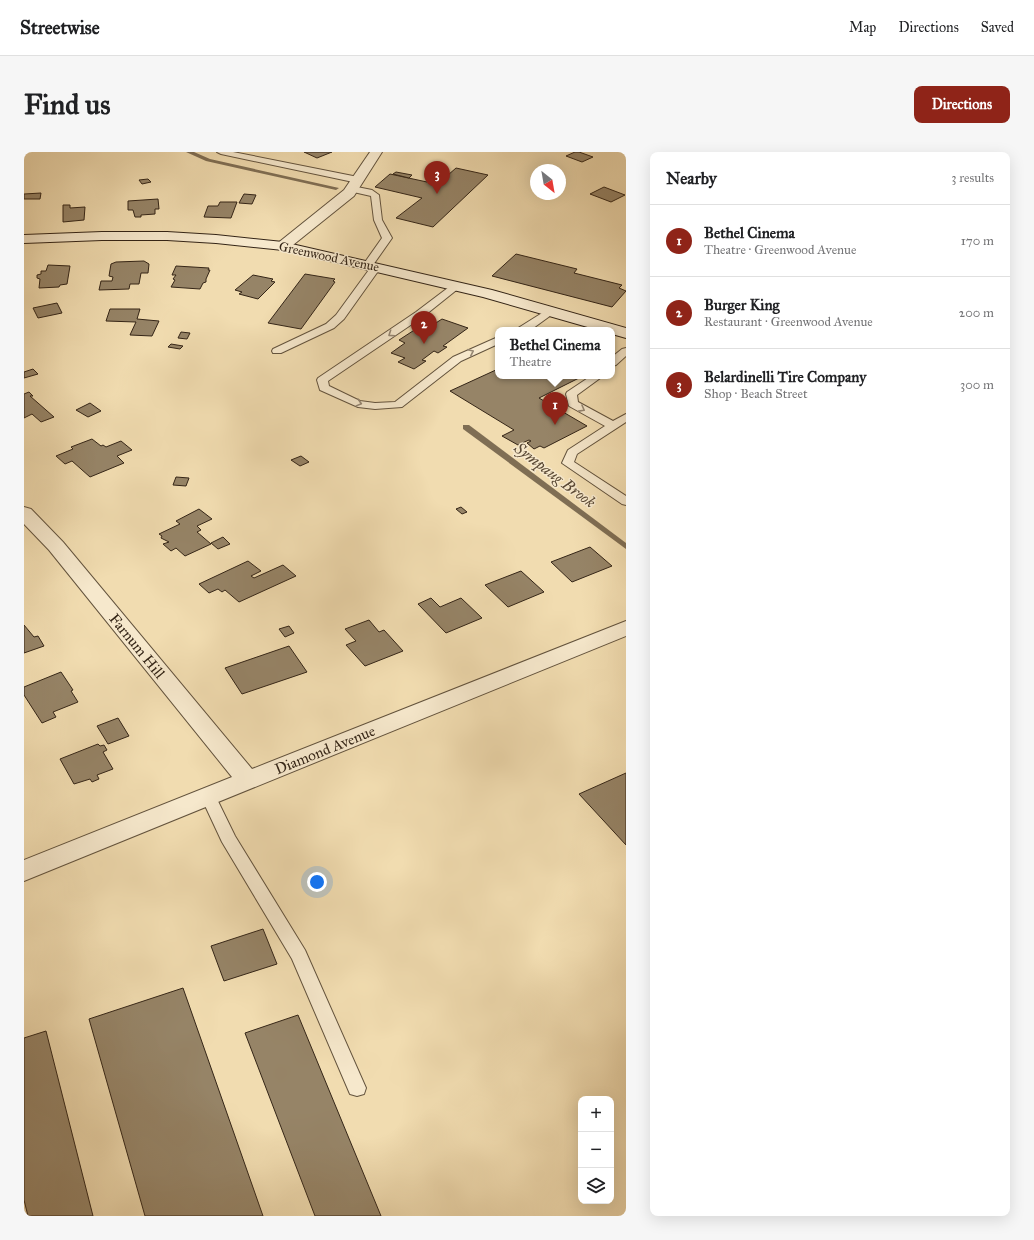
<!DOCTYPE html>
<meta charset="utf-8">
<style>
:root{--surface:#fff;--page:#f6f6f6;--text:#202124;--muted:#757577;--line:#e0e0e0;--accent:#8f2418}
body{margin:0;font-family:"IM FELL Great Primer",serif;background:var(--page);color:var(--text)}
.controls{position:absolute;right:12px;bottom:12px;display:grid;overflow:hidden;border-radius:8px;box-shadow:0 4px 16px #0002}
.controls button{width:36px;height:36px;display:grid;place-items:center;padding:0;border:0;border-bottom:1px solid var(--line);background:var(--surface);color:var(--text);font:20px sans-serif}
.compass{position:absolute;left:506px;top:12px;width:36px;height:36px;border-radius:50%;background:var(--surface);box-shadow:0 4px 16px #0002;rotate:149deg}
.you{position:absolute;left:293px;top:730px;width:14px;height:14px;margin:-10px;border:3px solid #fff;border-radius:50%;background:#1a73e8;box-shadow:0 0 0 6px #1a73e833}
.badge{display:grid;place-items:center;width:26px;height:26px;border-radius:50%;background:var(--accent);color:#fff;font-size:13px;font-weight:700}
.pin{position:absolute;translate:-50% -33px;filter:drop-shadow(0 1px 2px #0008)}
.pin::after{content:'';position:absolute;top:21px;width:14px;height:12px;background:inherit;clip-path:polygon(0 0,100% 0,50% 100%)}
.popup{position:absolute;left:471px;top:175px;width:120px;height:52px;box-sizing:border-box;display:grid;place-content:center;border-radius:8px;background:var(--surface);filter:drop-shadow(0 1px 3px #0005);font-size:13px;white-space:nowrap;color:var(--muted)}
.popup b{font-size:15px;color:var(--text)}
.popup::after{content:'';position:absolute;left:50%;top:100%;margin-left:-8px;border:8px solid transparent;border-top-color:var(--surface)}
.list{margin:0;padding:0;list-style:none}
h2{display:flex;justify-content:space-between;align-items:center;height:52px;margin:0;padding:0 16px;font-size:17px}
h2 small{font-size:13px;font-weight:400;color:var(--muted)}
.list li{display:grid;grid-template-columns:26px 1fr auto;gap:12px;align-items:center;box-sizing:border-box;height:72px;padding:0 16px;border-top:1px solid var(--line)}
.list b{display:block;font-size:15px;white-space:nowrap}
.list p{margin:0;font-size:13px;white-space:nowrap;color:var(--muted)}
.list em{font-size:13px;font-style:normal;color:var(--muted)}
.icon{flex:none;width:22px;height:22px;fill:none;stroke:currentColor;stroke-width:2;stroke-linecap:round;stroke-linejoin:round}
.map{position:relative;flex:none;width:602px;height:1064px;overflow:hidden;border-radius:8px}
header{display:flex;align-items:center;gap:24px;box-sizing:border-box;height:56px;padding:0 20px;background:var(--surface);border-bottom:1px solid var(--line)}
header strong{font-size:19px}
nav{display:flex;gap:22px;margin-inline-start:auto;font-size:14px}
.intro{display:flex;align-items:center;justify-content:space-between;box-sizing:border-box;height:96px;padding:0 24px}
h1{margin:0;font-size:28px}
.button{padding:10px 18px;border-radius:8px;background:var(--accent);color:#fff;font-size:14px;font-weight:700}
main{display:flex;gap:24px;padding:0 24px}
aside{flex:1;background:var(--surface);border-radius:8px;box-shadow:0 4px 16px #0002}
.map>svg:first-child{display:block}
</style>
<header>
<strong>Streetwise</strong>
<nav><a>Map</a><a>Directions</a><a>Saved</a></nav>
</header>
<div class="intro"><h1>Find us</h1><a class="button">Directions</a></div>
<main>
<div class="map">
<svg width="602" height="1064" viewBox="0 0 602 1064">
<rect width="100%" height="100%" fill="#f1dcb0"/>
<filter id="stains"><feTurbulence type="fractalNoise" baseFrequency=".005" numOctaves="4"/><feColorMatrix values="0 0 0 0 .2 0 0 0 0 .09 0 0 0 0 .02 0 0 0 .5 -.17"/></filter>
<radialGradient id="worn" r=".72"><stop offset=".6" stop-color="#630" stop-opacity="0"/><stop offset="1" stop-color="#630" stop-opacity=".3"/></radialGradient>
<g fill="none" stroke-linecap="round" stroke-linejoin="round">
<g fill="#7f6e54" fill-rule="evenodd">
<path d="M162,0H170L186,7L315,36L312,38L182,9Z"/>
<path d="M439,273H445L602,391V397L439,277Z"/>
</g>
</g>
<g fill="#968467" stroke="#342517">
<path d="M280,0H308L293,6Z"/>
<path d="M551,0H555L569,5L558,10L542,4Z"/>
<path d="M432,16L464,23L409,75L372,66L398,46L351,35L366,22L403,30L406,27L416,30Z"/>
<path d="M372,20L388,23L385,26L369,22Z"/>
<path d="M124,27L127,30L118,32L115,28Z"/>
<path d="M580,35L601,43L587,50L566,42Z"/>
<path d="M17,41L16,47H0V42Z"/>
<path d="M220,42L232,43L228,52L215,51Z"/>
<path d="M134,47L135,57H131V62L117,63V65H111L109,58H104V49Z"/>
<path d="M196,50H213L207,66L180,65L184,54H194Z"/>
<path d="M39,53H46V56L61,55L60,68L39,70Z"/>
<path d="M492,102L553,117L550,121L598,133L595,136L602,139L588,155L468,124Z"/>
<path d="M120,109L125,112L124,121H117L115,132H106L105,137L75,138L77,129H88L89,125L85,124L87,112L92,110Z"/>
<path d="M24,113L46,114L43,132L36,133L35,135L15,136L16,127L13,126V123L17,122V119H22Z"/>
<path d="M152,114L185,116L184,118H186L182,127V130L179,131L176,137L147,135L151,128L149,127L152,123H148Z"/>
<path d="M281,122L311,127L309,129L311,130L277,177L244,171Z"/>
<path d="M229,123L249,127L247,129L251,130L234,147L215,142L218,140L211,138Z"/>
<path d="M33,151L38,161L14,166L9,156Z"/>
<path d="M86,157H116L113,167L135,169L128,184L106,183L112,170L82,169Z"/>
<path d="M418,167L444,176L419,194L423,195L414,201L410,199L398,208L402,209L390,217L374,210L381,206L367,201L381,191L375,188L395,175L401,178Z"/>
<path d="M157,180L166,181L163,187L154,186Z"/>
<path d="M147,192L159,194L156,197L144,195Z"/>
<path d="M9,217L14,222L0,226V220Z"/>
<path d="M474,217V224H559L515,246L563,274L520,296L516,294L510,297L503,291L507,289L505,288L494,293L478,284L490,278L426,239Z"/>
<path d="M5,240L9,244H6L30,265L17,270L8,262L0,266V242Z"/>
<path d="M66,251L77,259L64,265L52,258Z"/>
<path d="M68,287L77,294L79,293L82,295L97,289L108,298L93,304L100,311L66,325L48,309L41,312L32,304L49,297L47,295Z"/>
<path d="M277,304L285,310L276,314L267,308Z"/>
<path d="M152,325L165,326L162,334L149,333Z"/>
<path d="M437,355L443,360L438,362L432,357Z"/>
<path d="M175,357L188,367L173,374L177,378L173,380L187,392L161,404L152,396L147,399L139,392L145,390L137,386L138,384L135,382L156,372L152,369Z"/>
<path d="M199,385L206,392L194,397L187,391Z"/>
<path d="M566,395L588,414L548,430L527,410Z"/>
<path d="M224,409L237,419L227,424L230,426L259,413L272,424L215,450L201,438L198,440L194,437L185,441L175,432Z"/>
<path d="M497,419L520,440L484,455L461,433Z"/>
<path d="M407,446L416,455L437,446L458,466L422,481L394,452Z"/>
<path d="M345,468L355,480L360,478L379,499L341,514L322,493L332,489L321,477Z"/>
<path d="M0,473L10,485L14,484L20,494L0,501Z"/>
<path d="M265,474L270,481L261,485L255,477Z"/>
<path d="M265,494L283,520L218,542L201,516Z"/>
<path d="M37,520L49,538L47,539L54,550L29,560L32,565L18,571L0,543V535Z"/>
<path d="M94,566L105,584L84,592L73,574Z"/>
<path d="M74,592L76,594L80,593L83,598L79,600L89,617L73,623L75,627L68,630L66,627L50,632L36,607Z"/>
<path d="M602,621V693L555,642Z"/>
<path d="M239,777L253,812L200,829L187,794Z"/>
<path d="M159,836L239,1064H121L65,867Z"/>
<path d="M274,863L357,1064H291L221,881Z"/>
<path d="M22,879L69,1064H4L0,1048V886Z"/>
</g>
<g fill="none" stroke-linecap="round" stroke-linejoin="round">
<g stroke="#63533d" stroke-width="2">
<g id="service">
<path d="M193,0H209L334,25L338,28L334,31L197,2Z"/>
<path d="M328,34L348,38L355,43L358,68L368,86L349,113H355L357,115L320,167L310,176L257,201H249L248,199L249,197L302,172L312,163L347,115H341L339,113L358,86L350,68L347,44L325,39L324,37L325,35Z"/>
<path d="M432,131L437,134L435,136L400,164L304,229L305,234L336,249L351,251L371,250L429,205L474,185V192L437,209L378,255L351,257L334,255L296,238L293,228L294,226L392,160L429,132Z"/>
<path d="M526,156L530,157L531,159L530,161L508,177L491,178Z"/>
<path d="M602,196V204L592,213L588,214V205L598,197Z"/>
<path d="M567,224H579L553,243L554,250L589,269L602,262V270L553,302L550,310L602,344V353L598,352L538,311L544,298L581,274L545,254L542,242L543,240Z"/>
<path d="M185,639L190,641L211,684L281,798L342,936L340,942L333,944L326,942L268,807L198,690L177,645L180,641Z"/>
</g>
</g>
<g stroke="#63533d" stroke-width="2">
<path id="minor" d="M0,355L7,357L39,390L228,617L602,469V484L0,729V708L208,625L25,398L0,372Z"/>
</g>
<g stroke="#63533d" stroke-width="2">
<path id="tertiary" d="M346,0H358L330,44L264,97L259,98L254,97L252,94L254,91L320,38Z"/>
</g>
<g stroke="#342517" stroke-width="2">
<path id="secondary" d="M78,80H143L192,83L259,90L468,138L602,176V186L588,182V178H574L459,145L259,98L192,91L143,88H78L0,91V83Z"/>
</g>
<use href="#service" fill="#f6e8cc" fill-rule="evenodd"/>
<use href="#minor" fill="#f6e8cc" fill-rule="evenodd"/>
<use href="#tertiary" fill="#f6e8cc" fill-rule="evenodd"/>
<use href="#secondary" fill="#f6e8cc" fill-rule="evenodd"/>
</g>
<defs><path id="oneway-chevron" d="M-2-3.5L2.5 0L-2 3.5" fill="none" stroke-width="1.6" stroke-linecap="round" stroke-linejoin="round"/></defs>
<g stroke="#958672">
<use href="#oneway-chevron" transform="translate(367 182) rotate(146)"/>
<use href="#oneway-chevron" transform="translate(447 200) rotate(-25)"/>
<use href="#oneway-chevron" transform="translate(335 251) rotate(15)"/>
<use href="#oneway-chevron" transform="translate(558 257) rotate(29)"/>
</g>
<g text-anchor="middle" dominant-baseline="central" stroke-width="3" stroke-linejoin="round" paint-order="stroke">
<g font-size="13" fill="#342517" stroke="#f6e8cc">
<text transform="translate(305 105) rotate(12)">Greenwood Avenue</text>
</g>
<g font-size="15" fill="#342517" stroke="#f6e8cc">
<text transform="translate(113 494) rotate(51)">Farnum Hill</text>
<text transform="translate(301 598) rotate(-22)">Diamond Avenue</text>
</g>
<g font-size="16" font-style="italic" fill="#5a4935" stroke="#f6e8cc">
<text transform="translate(531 323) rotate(37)">Sympaug Brook</text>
</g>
</g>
<rect width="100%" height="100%" filter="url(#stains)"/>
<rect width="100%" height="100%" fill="url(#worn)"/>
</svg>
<div class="controls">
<button>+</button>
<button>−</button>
<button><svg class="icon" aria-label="layers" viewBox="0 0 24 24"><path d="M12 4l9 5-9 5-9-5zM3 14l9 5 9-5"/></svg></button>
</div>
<svg class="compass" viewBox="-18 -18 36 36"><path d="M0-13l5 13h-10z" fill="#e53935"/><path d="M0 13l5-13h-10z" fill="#757577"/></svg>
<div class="you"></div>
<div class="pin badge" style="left:531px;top:273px">1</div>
<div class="popup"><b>Bethel Cinema</b>Theatre</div>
<div class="pin badge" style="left:400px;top:192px">2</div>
<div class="pin badge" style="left:413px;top:42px">3</div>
</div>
<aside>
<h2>Nearby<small>3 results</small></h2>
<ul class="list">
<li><span class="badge">1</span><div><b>Bethel Cinema</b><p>Theatre · Greenwood Avenue</p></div><em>170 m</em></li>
<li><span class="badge">2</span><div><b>Burger King</b><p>Restaurant · Greenwood Avenue</p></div><em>200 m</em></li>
<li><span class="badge">3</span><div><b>Belardinelli Tire Company</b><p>Shop · Beach Street</p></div><em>300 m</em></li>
</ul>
</aside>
</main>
